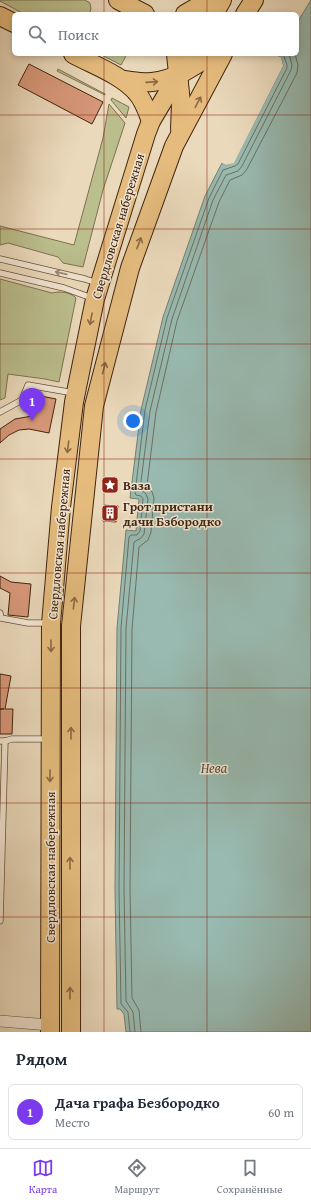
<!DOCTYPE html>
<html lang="ru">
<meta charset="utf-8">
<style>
:root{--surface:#fff;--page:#f2f2f3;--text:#1f2937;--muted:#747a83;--line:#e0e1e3;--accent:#7c3aed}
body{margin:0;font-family:"Gentium Book Plus",serif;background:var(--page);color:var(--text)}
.you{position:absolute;left:133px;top:421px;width:14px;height:14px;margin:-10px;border:3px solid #fff;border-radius:50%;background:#1a73e8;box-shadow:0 0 0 6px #1a73e833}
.badge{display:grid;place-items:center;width:26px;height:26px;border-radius:50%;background:var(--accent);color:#fff;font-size:13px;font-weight:700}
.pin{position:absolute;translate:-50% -33px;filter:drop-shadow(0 1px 2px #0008)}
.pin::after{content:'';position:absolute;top:21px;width:14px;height:12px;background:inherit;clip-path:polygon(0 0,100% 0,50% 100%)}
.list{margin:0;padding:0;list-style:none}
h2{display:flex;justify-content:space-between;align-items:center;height:52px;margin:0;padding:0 16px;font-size:17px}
h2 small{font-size:13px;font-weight:400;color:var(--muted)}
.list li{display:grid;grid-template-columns:26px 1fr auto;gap:12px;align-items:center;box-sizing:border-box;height:56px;margin:0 8px 8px;padding:0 8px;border:1px solid var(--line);border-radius:6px}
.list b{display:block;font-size:15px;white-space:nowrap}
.list p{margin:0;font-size:13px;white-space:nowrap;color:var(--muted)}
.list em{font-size:13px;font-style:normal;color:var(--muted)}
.icon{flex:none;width:22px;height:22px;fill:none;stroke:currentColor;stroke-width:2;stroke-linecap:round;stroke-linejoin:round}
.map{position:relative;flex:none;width:311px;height:1032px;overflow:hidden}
.search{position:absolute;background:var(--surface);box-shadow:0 2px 6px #0003;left:12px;right:12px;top:12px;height:44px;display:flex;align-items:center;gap:10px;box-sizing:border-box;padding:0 14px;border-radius:6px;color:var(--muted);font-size:15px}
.sheet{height:116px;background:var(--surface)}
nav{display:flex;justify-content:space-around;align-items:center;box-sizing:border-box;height:56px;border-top:1px solid var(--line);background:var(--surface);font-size:11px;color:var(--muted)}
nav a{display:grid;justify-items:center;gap:2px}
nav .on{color:var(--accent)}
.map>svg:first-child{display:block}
</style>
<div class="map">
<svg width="311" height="1032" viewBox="0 0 311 1032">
<rect width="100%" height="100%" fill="#ead9bb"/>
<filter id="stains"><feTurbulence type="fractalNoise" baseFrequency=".005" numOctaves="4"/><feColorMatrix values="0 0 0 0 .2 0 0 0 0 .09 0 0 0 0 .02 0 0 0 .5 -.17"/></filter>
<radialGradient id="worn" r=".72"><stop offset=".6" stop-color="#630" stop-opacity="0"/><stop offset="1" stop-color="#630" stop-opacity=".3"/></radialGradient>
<g fill="#bbbe8d" stroke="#7e724e">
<path d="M0,0H85L90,3L91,9L89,14H24L0,1Z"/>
<path d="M100,54H127L121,65Z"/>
<path d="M58,69L105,94V95L57,71Z"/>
<path d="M112,98L129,107L126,118L111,100Z"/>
<path d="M109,104L125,123L103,190L83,267L63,263L58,257L8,243L0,245V226L74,245L103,138Z"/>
<path d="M0,279L52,293C59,291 71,292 76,298L59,382L45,379L8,374L5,398L0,400Z"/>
</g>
<path fill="#98bab1" stroke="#767e71" d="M311,0V1032H126L124,1014L120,1009H117L115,889L117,628L126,530L136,531L139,499L130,498L141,410L163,317L205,196L222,163L226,165L234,162L283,66L281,57L277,56L278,54H297V23Z"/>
<path fill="#ead9bb" d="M277,56L281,57L283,66L234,163L226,165L222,163V161L226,163L232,161L281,66L279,59L276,57Z"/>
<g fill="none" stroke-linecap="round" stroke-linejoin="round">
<g stroke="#6d7060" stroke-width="1">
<path d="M130,1032L128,1012L121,1004L119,889L121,628L129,537L131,535H137L140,531L143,499L141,496L136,495L135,493L145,410L167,318L209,198L223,170L235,166L238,164L287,68V65L283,54"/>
<path d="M135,1032L133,1012L126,1001L124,889L126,628L134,542L141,538L144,534L148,499L146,494L140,489L150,411L172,319L213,200L226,175L238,171L242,166L291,70L292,65L289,54"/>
<path d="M141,1032L139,1010L132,998L130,889L132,629L139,547L148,540L151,532L154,498L152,492L147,485L156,412L177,321L219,202L230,180L242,175L247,169L297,73L298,65L295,54"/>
</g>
</g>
<g fill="#d79879" stroke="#422510">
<path d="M29,64L103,102L92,124L18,85Z"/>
<path d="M36,395L56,399L49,433L29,429L19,430L9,435L0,443V429L15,419L32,416Z"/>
<path d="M104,505L118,506L116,522L103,521Z"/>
<path d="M0,576L11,582L31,584L28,617L8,615L10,593L0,588Z"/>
<path d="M0,674L11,676L5,709H13L12,734H0V709H4H0Z"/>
</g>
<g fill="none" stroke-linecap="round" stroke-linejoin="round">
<g stroke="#6c523b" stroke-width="7">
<g id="service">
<path d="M0,259L85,279L97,283"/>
<path d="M0,273L64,288L92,298"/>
<path d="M0,412L22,400L28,385L74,393"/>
<path d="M0,613L1,618L28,623H48"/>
<path d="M0,741H5L12,739H48"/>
<path d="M0,921L5,741"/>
</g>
</g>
<g stroke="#6c523b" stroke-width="12">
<path id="minor" d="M0,1021L49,1025"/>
</g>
<g stroke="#422510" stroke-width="20">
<g id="primary">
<path d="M118,0L145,14"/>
<path d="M185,14L209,0"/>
<path d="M214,14L222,0"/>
<path d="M245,14L254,0"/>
<path d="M0,16L14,23"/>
<path d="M73,54C93,65 122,75 137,93C144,101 147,111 151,121"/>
<path d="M176,54L181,103L180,129"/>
<path d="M123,80C133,81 143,83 152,82C174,80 194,67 212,54"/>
<path d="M50,1032L51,624L61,507L74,402L95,299L146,134L151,121L191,54"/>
<path d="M71,1032V626L94,406L130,268L174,146L223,54"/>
</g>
</g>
<use href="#service" stroke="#f1e6d3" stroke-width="5.5"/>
<use href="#minor" stroke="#f1e6d3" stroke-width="11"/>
<use href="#primary" stroke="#e5bc7e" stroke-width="18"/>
</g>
<defs><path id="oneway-shaft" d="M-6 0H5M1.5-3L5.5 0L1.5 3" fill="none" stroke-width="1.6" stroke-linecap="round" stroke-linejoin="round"/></defs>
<g stroke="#8b6942">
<use href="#oneway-shaft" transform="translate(152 82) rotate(-4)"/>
<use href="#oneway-shaft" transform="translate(198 102) rotate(-62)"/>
<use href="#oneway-shaft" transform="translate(139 243) rotate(-70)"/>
<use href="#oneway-shaft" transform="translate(91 319) rotate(101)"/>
<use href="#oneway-shaft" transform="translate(104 368) rotate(-75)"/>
<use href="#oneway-shaft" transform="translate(68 447) rotate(97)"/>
<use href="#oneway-shaft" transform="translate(74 603) rotate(-84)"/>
<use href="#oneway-shaft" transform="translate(51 646) rotate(90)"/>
<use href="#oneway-shaft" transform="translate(71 733) rotate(-90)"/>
<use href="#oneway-shaft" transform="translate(50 776) rotate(90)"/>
<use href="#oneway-shaft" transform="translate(70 863) rotate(-90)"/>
<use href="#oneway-shaft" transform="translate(70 993) rotate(-90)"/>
</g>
<use stroke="#9a8672" href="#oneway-shaft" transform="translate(61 273) rotate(-167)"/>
<path fill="none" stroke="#8f2418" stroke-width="1" stroke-opacity="0.55" d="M104,0V14M207,0V14M104,54V1032M207,54V1032M0,115H311M0,229H311M0,344H311M0,459H311M0,573H311M0,688H311M0,803H311M0,917H311"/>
<defs>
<g id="sight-square" transform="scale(0.9)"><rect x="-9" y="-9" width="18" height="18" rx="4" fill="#8f2418" stroke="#f1e6d3"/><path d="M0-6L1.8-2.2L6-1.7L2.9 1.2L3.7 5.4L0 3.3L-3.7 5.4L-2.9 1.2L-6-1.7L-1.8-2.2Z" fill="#fff"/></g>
<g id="building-square" transform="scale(0.9)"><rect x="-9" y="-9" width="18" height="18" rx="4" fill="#8f2418" stroke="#f1e6d3"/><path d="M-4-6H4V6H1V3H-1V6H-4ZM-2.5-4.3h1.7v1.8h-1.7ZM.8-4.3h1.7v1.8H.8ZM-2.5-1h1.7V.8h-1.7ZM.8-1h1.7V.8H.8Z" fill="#fff"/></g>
</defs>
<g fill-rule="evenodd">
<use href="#sight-square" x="110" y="485"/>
<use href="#building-square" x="110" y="513"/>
</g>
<g text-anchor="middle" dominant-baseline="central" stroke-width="3" stroke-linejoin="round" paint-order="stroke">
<g font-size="13" fill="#422510" stroke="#f1e6d3">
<text transform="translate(118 226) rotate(-73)">Свердловская набережная</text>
<text transform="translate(59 544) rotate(-85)">Свердловская набережная</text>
<text transform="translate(50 867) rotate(-90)">Свердловская набережная</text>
</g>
<g font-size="13" font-weight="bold" fill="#422510" stroke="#f1e6d3" text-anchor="start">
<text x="123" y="485">Ваза</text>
<text x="123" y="506">Грот пристани<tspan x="123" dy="15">дачи Бзбородко</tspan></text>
</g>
<g font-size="14" font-style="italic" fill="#584a38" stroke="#f1e6d3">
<text x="214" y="768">Нева</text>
</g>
</g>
<rect width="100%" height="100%" filter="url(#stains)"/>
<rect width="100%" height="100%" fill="url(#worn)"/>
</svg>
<div class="you"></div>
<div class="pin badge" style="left:32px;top:421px">1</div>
<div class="search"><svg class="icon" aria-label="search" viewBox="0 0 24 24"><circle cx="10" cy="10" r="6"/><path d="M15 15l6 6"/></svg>Поиск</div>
</div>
<section class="sheet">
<h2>Рядом<small></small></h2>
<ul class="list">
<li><span class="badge">1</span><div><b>Дача графа Безбородко</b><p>Место</p></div><em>60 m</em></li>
</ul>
</section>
<nav>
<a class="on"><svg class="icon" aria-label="map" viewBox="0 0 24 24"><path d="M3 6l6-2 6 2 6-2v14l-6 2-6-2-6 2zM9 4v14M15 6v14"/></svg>Карта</a>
<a><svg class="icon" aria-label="directions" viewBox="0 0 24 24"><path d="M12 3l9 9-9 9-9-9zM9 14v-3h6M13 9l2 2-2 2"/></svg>Маршрут</a>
<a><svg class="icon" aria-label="saved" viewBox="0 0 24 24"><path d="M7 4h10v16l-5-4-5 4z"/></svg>Сохранённые</a>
</nav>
